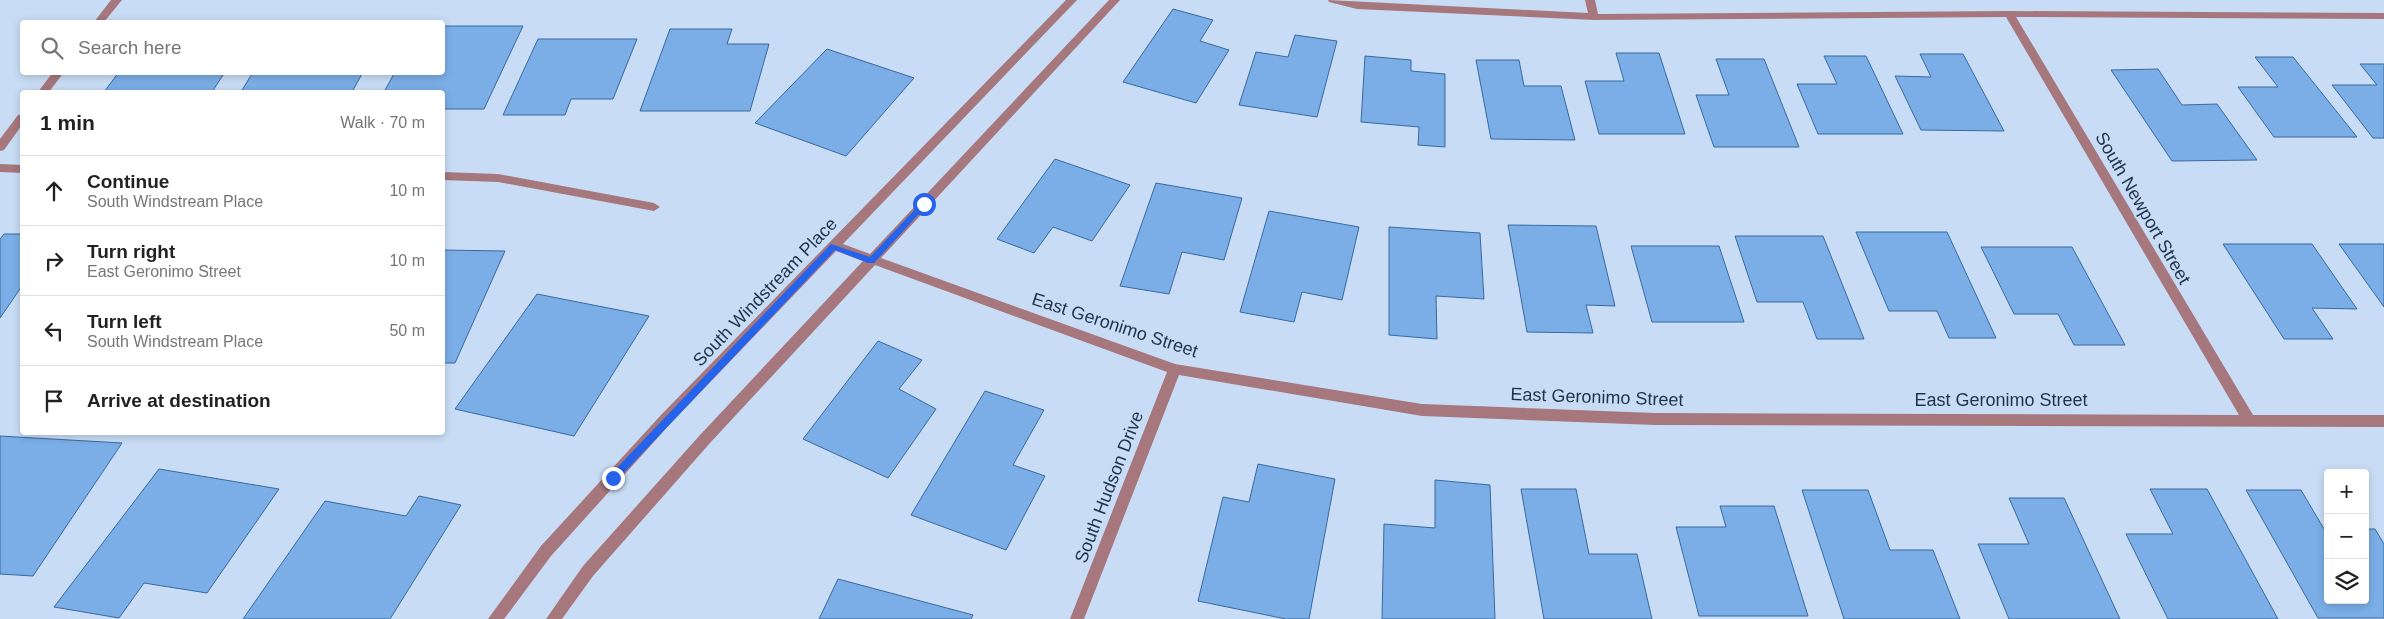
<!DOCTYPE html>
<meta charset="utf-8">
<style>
:root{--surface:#fff;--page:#f2f2f2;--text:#222;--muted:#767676;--line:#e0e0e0}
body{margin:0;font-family:Helvetica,sans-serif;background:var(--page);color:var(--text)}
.controls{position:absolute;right:15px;bottom:15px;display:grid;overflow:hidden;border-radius:5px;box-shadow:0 2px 8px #0003}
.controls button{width:45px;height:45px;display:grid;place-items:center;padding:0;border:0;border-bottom:1px solid var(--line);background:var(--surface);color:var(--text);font:25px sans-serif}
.stop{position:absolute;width:15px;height:15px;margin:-11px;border:4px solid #2563eb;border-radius:50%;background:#fff}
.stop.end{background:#2563eb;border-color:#fff;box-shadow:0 1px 5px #0008}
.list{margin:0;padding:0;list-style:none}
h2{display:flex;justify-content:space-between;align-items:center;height:65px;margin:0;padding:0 20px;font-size:21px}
h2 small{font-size:16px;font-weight:400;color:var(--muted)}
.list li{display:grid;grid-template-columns:32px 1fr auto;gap:15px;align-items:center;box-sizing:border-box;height:70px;padding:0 20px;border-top:1px solid var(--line)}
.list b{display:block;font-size:19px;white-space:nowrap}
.list p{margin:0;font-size:16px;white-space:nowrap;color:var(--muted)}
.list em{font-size:16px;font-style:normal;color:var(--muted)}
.icon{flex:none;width:28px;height:28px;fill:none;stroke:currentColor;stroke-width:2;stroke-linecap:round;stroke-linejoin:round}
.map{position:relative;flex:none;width:2384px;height:619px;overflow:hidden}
.search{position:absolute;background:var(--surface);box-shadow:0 2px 8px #0003;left:20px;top:20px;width:425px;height:55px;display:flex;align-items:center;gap:12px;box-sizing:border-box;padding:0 18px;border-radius:5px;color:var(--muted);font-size:19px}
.panel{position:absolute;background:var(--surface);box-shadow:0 2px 8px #0003;left:20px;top:90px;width:425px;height:345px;border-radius:5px}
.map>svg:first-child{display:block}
</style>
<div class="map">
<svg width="2384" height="619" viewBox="0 0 2384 619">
<rect width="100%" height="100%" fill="#c8ddf5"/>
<g fill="#7baee7" stroke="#39699e">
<path d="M1173,9L1213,20L1200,41L1229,50L1196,103L1123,82Z"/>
<path d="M442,26H523L484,109H442V92H384L395,72H442Z"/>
<path d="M670,29H732L727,44H769L750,111H640Z"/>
<path d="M1295,35L1337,41L1317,117L1239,105L1256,52L1288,57Z"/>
<path d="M538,39H637L613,99H571L565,115H503Z"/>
<path d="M827,49L914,78L846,156L755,123Z"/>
<path d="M1616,53H1659L1685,134H1599L1585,81H1624Z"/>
<path d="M1920,54H1963L2004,131L1921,130L1895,76L1931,77Z"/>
<path d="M1365,56L1411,60V71L1445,74V147L1418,145L1419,127L1361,122Z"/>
<path d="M1824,56H1866L1903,134H1818L1797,84H1837Z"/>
<path d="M2255,57H2293L2357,137H2274L2238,87H2278Z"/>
<path d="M1716,59H1764L1799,147H1714L1696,95H1729Z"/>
<path d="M1476,60H1519L1524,86H1561L1575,140L1491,139Z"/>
<path d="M2360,64H2384V138H2373L2332,85H2377Z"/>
<path d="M2158,69L2182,105L2217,104L2257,160L2172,161L2111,70Z"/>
<path d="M119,72H225L212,92H104Z"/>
<path d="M253,72H363L352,92H241Z"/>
<path d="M1055,159L1130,185L1092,241L1053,227L1034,253L997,239Z"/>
<path d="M1156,183L1242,198L1224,260L1182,252L1169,294L1120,286Z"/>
<path d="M1269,211L1359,227L1342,300L1302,292L1294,322L1240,312Z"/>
<path d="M1508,225L1596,226L1615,306L1586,305L1593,333L1527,332Z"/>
<path d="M1389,227L1480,233L1484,299L1436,296L1437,339L1389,335Z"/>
<path d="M1856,232H1947L1996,338H1949L1937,311H1889Z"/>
<path d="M4,234H22V286L0,318V239Z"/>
<path d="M1735,236H1823L1864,339H1817L1803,302H1757Z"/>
<path d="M2223,244H2312L2357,309L2312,308L2333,339H2284Z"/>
<path d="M2339,244H2384V307Z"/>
<path d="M1631,246H1719L1744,322H1652Z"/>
<path d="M1981,247H2072L2125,345H2074L2058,314H2014Z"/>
<path d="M442,250L505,251L455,363H442Z"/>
<path d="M537,294L649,316L574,436L455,409Z"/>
<path d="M878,341L922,360L899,389L936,409L888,478L803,439Z"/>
<path d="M985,391L1044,410L1013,465L1045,476L1006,550L911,515Z"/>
<path d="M0,436L122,443L33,576L0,574Z"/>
<path d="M1258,464L1335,479L1309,619H1286L1198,601L1223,497L1249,502Z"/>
<path d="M159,469L279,489L207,593L144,583L119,618L54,607Z"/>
<path d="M1435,480L1490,485L1495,619H1382L1384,524L1435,528Z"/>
<path d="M1521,489H1576L1589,554H1637L1652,619H1544Z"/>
<path d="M2150,489H2207L2278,619H2168L2126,534H2173Z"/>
<path d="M1802,490H1868L1890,550H1933L1960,619H1844Z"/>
<path d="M2246,490H2301L2324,529H2328V600H2365V529H2375L2384,544V618H2318Z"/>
<path d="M419,496L461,505L390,619H243L325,501L406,516Z"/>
<path d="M2009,498H2064L2120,619H2009L1978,544H2029Z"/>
<path d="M1720,506H1774L1808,616H1699L1676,527H1726Z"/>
<path d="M838,579L973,615L971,619H819Z"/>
</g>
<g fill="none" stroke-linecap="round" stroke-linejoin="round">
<g fill="#a6777c" fill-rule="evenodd">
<path d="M111,0H122L104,22H94Z"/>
<path d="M1066,0H1077L843,244L870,254L1109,0H1120L881,258L1175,364L1422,404L1655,413L2239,415L2006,17L1594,20L1357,9L1329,2L1328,0L1588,13L1585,0H1595L1598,14L2009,11L2384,13V19L2016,17L2253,415H2384V427L1655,425L1422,416L1179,375L1084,619H1070L1167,372L875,265L710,443L593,576L562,619H546L583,566L700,435L863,261L836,251L671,423L551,556L504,619H488L541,546L661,415Z"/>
<path d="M53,72H64L49,92H38Z"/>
<path d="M22,114V125L4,150L0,151V139L18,115Z"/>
<path d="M0,164L22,165V173L0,172Z"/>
<path d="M442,172L498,174L654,203L660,207L654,211L498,182L442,180Z"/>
</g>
</g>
<path fill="#2563eb" d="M922,202L928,204L874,263H868L835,250L616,481H610V475L831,244L870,257Z"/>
<g text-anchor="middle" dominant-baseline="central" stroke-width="4" stroke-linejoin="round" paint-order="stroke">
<g font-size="18" fill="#1e334a" stroke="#c8ddf5">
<text transform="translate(2143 208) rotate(60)">South Newport Street</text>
<text transform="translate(765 292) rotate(-46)">South Windstream Place</text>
<text transform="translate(1115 325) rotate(18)">East Geronimo Street</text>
<text transform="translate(1597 397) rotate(2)">East Geronimo Street</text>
<text x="2001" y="400">East Geronimo Street</text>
<text transform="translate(1109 487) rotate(-69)">South Hudson Drive</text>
</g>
</g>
</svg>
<div class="controls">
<button>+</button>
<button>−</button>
<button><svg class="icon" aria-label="layers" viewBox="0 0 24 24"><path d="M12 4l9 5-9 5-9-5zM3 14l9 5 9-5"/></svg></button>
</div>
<div class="stop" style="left:924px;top:204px"></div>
<div class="stop end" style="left:613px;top:478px"></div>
<div class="search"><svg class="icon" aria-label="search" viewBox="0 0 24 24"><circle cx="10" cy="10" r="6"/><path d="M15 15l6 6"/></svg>Search here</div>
<section class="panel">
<h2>1 min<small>Walk · 70 m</small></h2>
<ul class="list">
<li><svg class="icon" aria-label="ahead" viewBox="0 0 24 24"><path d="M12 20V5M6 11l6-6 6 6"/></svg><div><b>Continue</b><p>South Windstream Place</p></div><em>10 m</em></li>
<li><svg class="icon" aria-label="right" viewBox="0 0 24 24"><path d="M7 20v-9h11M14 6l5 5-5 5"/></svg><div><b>Turn right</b><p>East Geronimo Street</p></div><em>10 m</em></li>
<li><svg class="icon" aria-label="left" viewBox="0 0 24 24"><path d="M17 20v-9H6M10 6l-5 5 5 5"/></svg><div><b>Turn left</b><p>South Windstream Place</p></div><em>50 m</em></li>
<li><svg class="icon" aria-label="arrive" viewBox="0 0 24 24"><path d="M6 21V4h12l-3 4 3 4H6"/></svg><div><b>Arrive at destination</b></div></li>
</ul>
</section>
</div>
